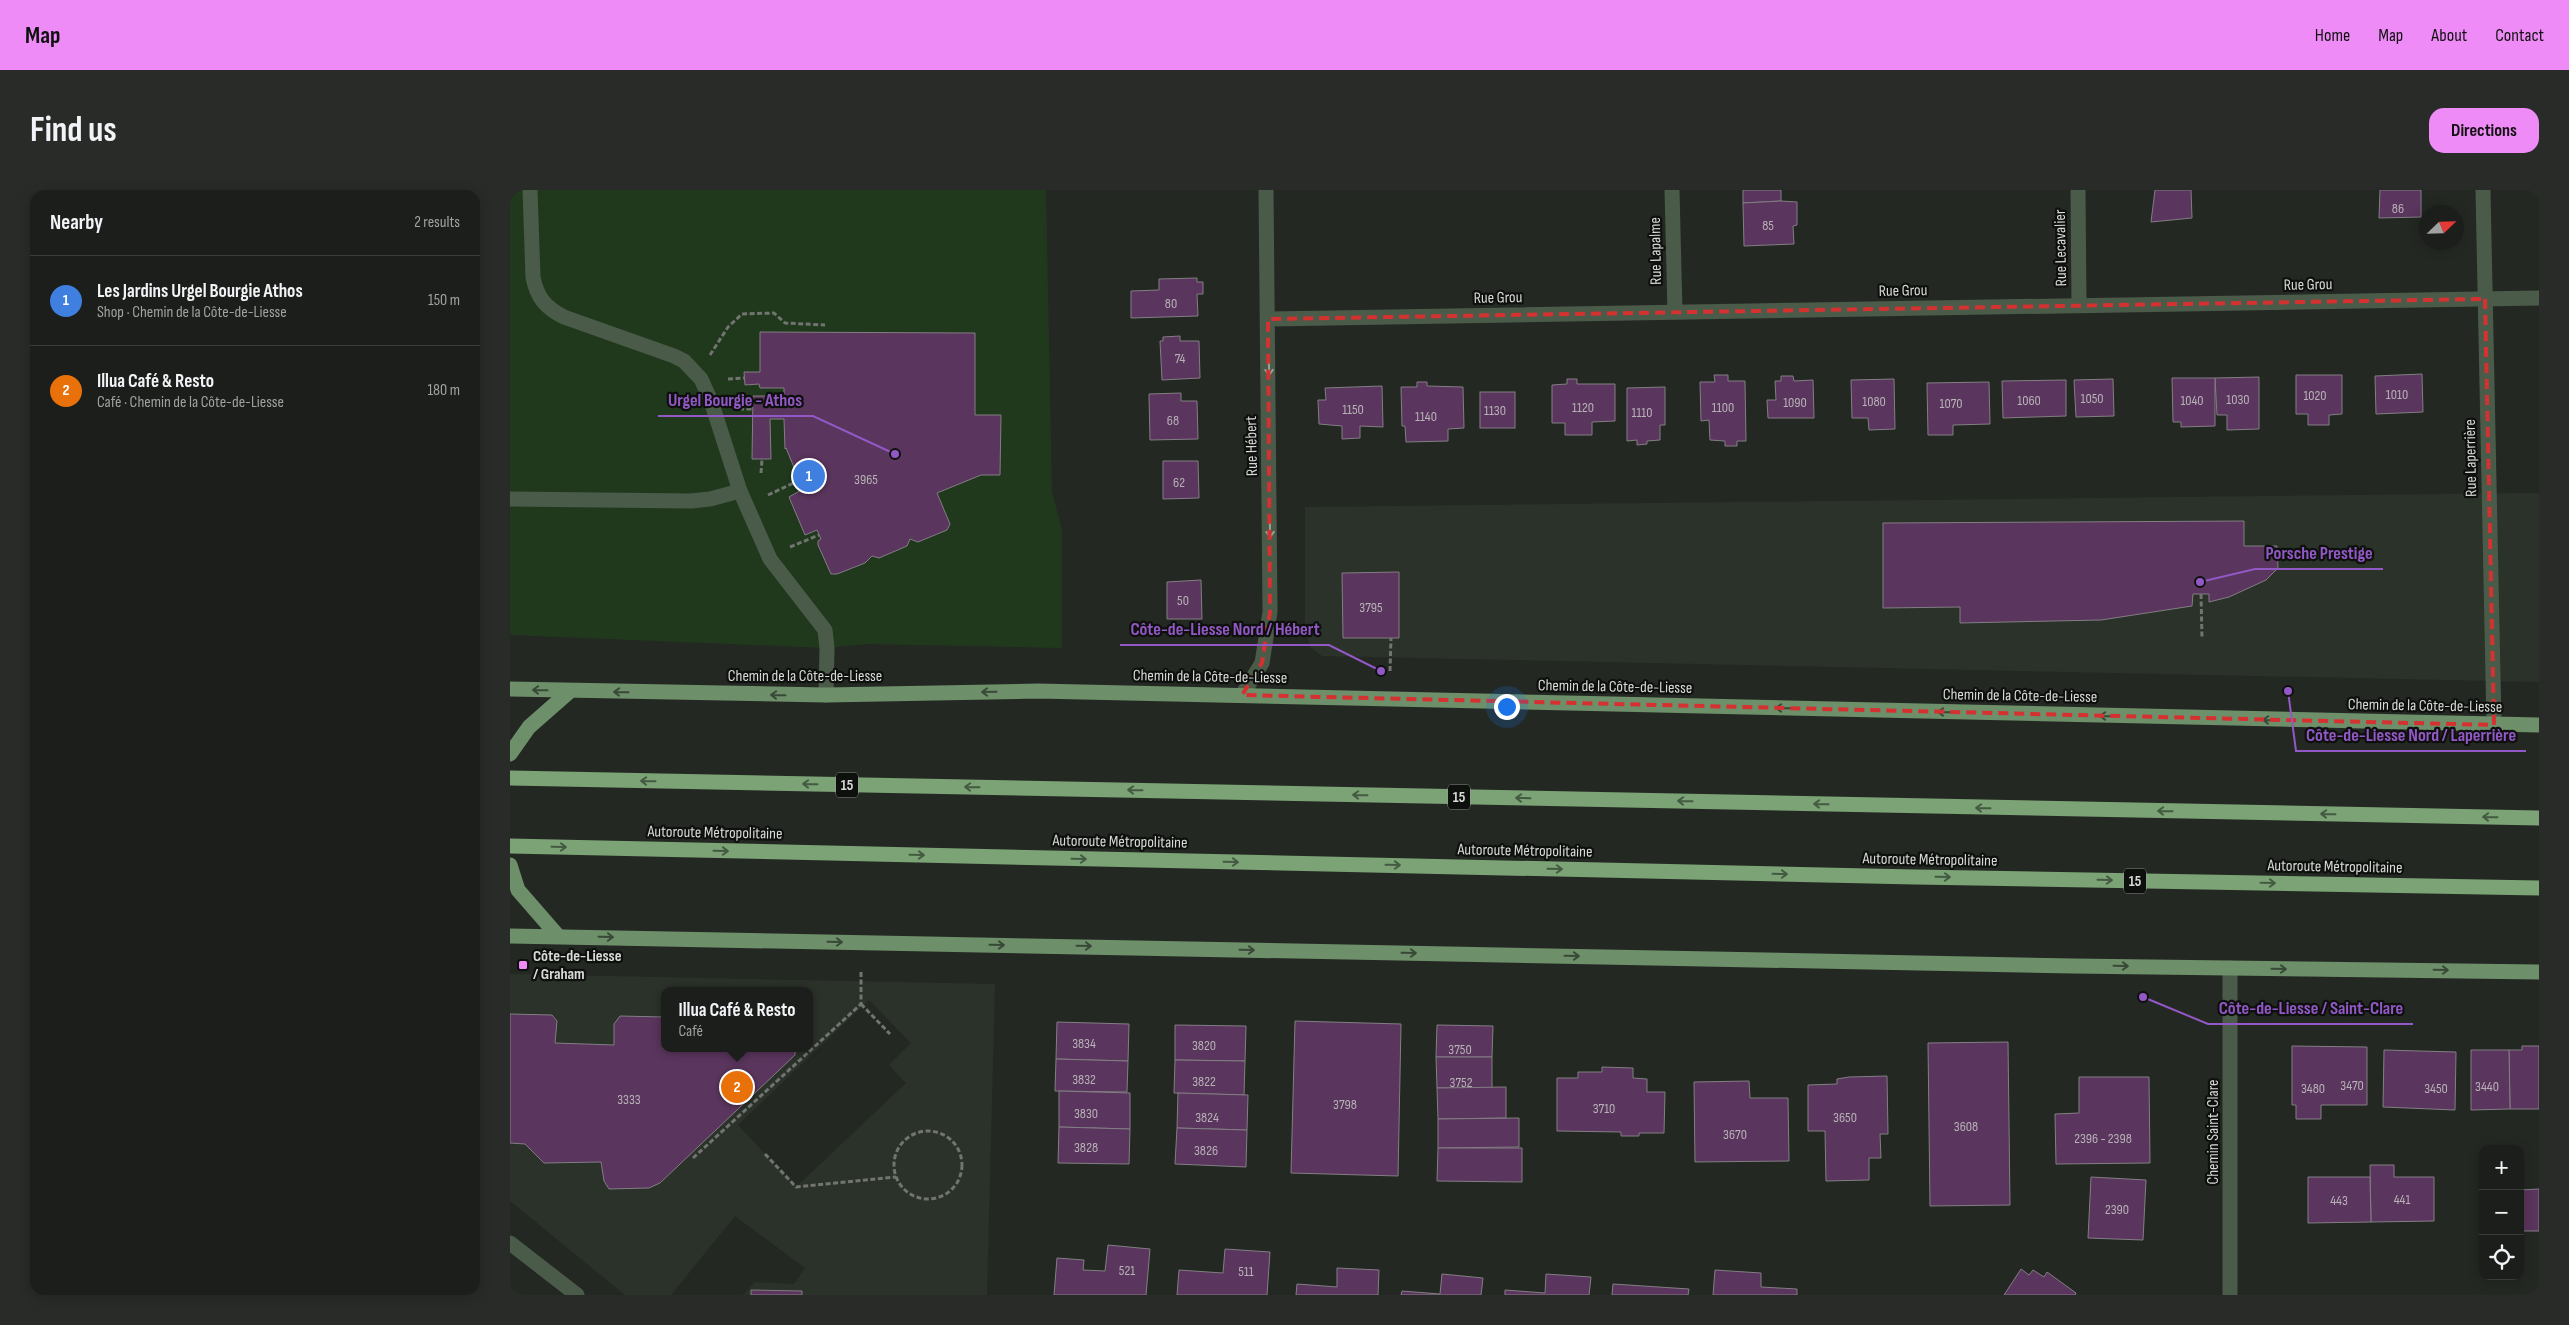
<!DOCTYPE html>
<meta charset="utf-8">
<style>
:root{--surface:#1b1e1a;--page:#282b27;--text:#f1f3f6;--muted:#a0a2a2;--line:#393c39;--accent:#ef8bf7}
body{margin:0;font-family:"Sofia Sans Condensed",sans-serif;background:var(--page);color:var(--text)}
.controls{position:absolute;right:15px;bottom:15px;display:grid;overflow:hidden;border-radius:10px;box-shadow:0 2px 12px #0003}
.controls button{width:45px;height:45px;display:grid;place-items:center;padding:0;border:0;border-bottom:1px solid var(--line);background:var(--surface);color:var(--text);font:25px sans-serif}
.compass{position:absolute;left:1909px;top:15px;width:45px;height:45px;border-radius:50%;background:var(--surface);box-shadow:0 2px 12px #0003;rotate:67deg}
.you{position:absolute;left:996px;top:516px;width:18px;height:18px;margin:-12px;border:4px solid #fff;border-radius:50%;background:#1a73e8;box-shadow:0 0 0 8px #1a73e833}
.badge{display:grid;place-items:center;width:32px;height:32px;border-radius:50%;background:var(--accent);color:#fff;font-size:16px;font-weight:700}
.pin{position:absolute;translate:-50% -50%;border:2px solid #fff;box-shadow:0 1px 5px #0006}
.popup{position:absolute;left:151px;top:797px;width:152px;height:65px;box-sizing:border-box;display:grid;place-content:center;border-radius:10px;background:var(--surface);filter:drop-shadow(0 1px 4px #0005);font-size:16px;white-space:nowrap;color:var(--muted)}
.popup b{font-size:19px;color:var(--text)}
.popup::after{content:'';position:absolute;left:50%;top:100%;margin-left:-10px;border:10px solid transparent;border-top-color:var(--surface)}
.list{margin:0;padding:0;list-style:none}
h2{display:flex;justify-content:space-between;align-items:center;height:65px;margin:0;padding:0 20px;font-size:21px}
h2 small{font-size:16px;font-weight:400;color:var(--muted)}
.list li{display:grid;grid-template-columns:32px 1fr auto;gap:15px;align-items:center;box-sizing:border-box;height:90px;padding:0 20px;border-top:1px solid var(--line)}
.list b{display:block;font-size:19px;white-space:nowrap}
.list p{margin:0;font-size:16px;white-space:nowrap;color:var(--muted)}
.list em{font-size:16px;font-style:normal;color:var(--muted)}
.icon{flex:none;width:28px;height:28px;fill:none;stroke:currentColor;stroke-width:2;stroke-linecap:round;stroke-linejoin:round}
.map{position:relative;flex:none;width:2029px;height:1105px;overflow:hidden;border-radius:15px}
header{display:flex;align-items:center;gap:30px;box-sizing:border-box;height:70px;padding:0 25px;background:var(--accent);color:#111}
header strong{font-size:24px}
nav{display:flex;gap:28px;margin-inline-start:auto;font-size:18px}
.intro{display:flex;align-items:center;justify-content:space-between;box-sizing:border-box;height:120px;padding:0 30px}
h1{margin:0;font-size:35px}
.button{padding:12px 22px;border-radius:15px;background:var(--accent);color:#111;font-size:18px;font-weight:700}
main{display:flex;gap:30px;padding:0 30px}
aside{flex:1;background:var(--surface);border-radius:15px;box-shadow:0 2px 12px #0003}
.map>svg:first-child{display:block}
</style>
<header>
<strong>Map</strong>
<nav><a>Home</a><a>Map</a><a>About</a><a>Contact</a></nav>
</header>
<div class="intro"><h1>Find us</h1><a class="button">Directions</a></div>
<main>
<aside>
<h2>Nearby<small>2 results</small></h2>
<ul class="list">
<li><span class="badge" style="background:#3f7fe0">1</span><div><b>Les Jardins Urgel Bourgie Athos</b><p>Shop · Chemin de la Côte-de-Liesse</p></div><em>150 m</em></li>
<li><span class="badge" style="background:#e8710a">2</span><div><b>Illua Café &amp; Resto</b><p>Café · Chemin de la Côte-de-Liesse</p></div><em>180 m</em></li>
</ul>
</aside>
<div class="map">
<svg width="2029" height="1105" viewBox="0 0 2029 1105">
<rect width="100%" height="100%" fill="#242823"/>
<g fill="#2b3229" fill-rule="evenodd">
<path d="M2029,303V492L812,466L800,457L795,434V317Z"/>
<path d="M0,784L485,794L477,1105H292V1101L241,1100V1105H233L245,1092L284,1094L295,1078L225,1026L161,1105H115L0,1011V953L15,954L34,973L91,972L94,991L99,999L139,998L150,993L285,865V858H300V801H154V827H110L104,834V855L45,853L47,831L43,825L0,824ZM359,810L401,853L379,875L396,893L286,997L228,935Z"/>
</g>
<path fill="#20391c" d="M0,0H536L542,302L552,340V458L355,454L317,458L0,445Z"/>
<g fill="#5a355d" stroke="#837e84">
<path d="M1233,0H1271V11L1233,13Z"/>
<path d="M1645,0H1681L1682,28L1641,32Z"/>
<path d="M1870,0H1911V27L1869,28Z"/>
<path d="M1271,11L1287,12V35L1283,36L1284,54L1234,56L1233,13Z"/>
<path d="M687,88V92H693V104H687L688,126L621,128V101L649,100V89Z"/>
<path d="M250,142L465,143V225H491L490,285H471L427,303L440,334L437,340L408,352L400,349L397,356L369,368L362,366L355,373L327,384H321L308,355V351L311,349L307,340L295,345L279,307L293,299L276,258L275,259L274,229H260L261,269H242L243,206H260L261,210H274V198H250L249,194L235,195L234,182H250Z"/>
<path d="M670,146V151H689L690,188L652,190L650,151H653V147Z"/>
<path d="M1912,184L1913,222L1866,224L1865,186Z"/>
<path d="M1204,185H1218V191H1235L1236,251H1227V256H1215V251L1200,250L1199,230L1191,231L1190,192H1205Z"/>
<path d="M1786,185H1832V224L1819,225V235H1798V224H1786Z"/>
<path d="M1271,186H1283L1284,191L1303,190L1304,228H1258L1257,210H1266L1265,191H1271Z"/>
<path d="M1749,187V239L1717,240V225H1707L1705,188Z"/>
<path d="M1662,188H1705V236L1671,237V232H1663Z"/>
<path d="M1057,189H1067V194H1105V231L1082,232V245H1055V233H1042V195L1057,194Z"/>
<path d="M1384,189L1385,239L1359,240L1358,228H1342L1341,190Z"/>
<path d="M1603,189L1604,226L1566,227L1564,190Z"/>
<path d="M1556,190V226L1493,228L1492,191Z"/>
<path d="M907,192H917V196L953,197L954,238L938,239V251L896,252L895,236H892L891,197H907Z"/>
<path d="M1479,192L1480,234L1443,235V245H1418L1417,193Z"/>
<path d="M872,196L873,237L850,236V248L832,249V236L809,234L808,210H816L815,198Z"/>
<path d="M1155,197V235H1150V250L1137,251V254L1127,255V250L1117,251V198Z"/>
<rect x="970" y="202" width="35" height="36"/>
<path d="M671,203V211H687L688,249L640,250L639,204Z"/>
<path d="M653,271H688L689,308L653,309Z"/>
<path d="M1734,331V356H1767L1768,378L1756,390L1719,407L1699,412V404H1683L1682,416L1591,430L1450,433V417L1373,418V333Z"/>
<path d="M889,382V448H833L832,383Z"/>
<path d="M691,390L692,429H657V392Z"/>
<path d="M0,824L42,825L47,831L45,853L104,855V834L110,826L154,827V858H285V865L150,993L139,998L99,999L94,991L91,972L34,973L15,954L0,953Z"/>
<path d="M785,831L891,834L888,986L781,983Z"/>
<path d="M547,832L619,834L618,871L546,869Z"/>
<path d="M665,835L736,836L735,871L665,870Z"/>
<path d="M927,835L983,836L982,867H926Z"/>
<path d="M1498,852L1500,1015L1420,1016L1418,853Z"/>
<path d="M1782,856L1857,857V915H1811V929H1786V915H1782Z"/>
<path d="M2012,856H2029V919H2000L1999,860H2012Z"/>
<path d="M1874,860L1946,862L1945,920L1873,917Z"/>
<path d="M1961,860H1999L2000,919L1961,920Z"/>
<path d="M926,867H982V898H927Z"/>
<path d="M546,869L618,871L617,902L545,901Z"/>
<path d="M665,870L735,871L734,905L664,903Z"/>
<path d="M1092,877L1123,878V888L1137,889V902H1155L1154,943H1129V946H1111V942L1047,941V888H1068V882H1092Z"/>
<path d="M1377,886L1378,944H1370L1371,968H1359V990L1316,991L1315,941H1298V895L1327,894V889L1339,887Z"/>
<path d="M1569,887H1639L1640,973L1546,974L1545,924L1569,923Z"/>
<path d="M1239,891L1240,908H1278L1279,971L1185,972L1184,892Z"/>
<path d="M996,897V928L928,929L927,898Z"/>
<path d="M549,901L620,903V939L549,937Z"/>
<path d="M668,903L738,905L737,940L667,938Z"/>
<path d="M1009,928V957L928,958V929Z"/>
<path d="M549,937L620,939L619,974L548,973Z"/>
<path d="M667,938L737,940L736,977L665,974Z"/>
<path d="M928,958H1012V992L927,991Z"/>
<path d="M1860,975H1884V987H1924V1031L1861,1032Z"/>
<path d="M1581,987L1636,990L1633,1050L1578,1048Z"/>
<path d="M1798,987H1860L1861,1032L1798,1033Z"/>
<path d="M2029,999V1041H2010V1000Z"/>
<path d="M598,1055L640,1059L636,1105H544L547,1068L574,1070L573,1080L595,1081Z"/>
<path d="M715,1059L760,1062L757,1105H667L669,1080L713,1083Z"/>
<path d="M827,1078L869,1080L868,1105H786L787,1094L827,1097Z"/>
<path d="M1511,1079L1519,1085L1523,1080L1534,1087L1537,1082L1566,1103L1565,1105H1494Z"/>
<path d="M1205,1080L1251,1083V1097L1287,1099V1105H1203Z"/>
<path d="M932,1084L973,1088L971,1105H891L892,1101L930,1104Z"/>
<path d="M1036,1084L1081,1087L1079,1105H995V1100L1035,1103Z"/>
<path d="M1103,1094L1179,1099L1178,1105H1102Z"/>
<path d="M241,1100L292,1101V1105H241Z"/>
</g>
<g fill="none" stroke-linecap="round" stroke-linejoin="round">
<g stroke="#717470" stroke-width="3" stroke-dasharray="5 2.5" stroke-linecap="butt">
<path d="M200,165L218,137L232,124L264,123L275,133L315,135"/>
<path d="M218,189L234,188"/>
<path d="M229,219H243"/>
<path d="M251,283L252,269"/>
<path d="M258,305L290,290"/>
<path d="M280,357L309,345"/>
<path d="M1691,404L1692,449"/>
<path d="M880,481L881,448"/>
<path d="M351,814L380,844"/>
<circle cx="418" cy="975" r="34"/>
<path d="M255,964L286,997L386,987"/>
<path d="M183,968L351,814V782"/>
</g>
<g stroke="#4b5b49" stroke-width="15">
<path d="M20,0L23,87C27,108 36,118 54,127L164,166L174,171L191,189L201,211L230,301L260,369L315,440L317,458L316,505"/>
<path d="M1162,0L1165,122"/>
<path d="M1568,0L1569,115"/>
<path d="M1973,0L1984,535"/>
<path d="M758,129L2029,108"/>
<path d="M0,309L181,311L200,309L230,301"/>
<path d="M732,505L752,473L760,422L756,0"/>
<path d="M1720,778V1105"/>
<path d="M0,1053L67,1105"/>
</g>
<g stroke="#6d8f69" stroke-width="15">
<path d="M0,499L316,505L528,501L2029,535"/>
<path d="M0,564L19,537L60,501"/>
<path d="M0,675L8,700L48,746"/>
<path d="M0,746L1563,776L2029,782"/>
</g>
<g stroke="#7ba375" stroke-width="15">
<path d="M0,588L2029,628"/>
<path d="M0,656L1405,687L2029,698"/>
</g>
</g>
<defs><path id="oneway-shaft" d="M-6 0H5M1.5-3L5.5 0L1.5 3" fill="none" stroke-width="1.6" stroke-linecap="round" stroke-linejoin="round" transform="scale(1.25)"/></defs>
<g stroke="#99a197">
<use href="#oneway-shaft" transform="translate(759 178) rotate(89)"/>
<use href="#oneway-shaft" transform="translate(760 340) rotate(89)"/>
</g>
<g stroke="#394937">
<use href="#oneway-shaft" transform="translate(30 500) rotate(-179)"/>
<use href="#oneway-shaft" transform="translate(111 502) rotate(-179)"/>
<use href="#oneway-shaft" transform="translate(479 502) rotate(179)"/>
<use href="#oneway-shaft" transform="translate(268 505) rotate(-179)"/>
<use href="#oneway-shaft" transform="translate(1273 518) rotate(-179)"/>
<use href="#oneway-shaft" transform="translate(1435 522) rotate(-179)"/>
<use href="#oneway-shaft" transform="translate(1597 526) rotate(-179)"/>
<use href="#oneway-shaft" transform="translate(1760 530) rotate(-179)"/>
<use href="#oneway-shaft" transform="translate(96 747) rotate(1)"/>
<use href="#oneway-shaft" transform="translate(325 752) rotate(1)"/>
<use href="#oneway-shaft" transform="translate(487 755) rotate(1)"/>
<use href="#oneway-shaft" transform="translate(574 756) rotate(1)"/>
<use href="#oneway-shaft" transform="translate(737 760) rotate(1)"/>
<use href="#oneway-shaft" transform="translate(899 763) rotate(1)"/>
<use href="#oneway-shaft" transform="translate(1062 766) rotate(1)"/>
<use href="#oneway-shaft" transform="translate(1611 776) rotate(1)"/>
<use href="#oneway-shaft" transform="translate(1769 779) rotate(1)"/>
<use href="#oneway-shaft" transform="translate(1931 780) rotate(1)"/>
</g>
<g stroke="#445a42">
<use href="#oneway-shaft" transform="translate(138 591) rotate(-179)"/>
<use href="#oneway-shaft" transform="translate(300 594) rotate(-179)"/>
<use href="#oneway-shaft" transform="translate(462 597) rotate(-179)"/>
<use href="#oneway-shaft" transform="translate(625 600) rotate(-179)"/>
<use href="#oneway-shaft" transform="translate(850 605) rotate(-179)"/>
<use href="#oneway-shaft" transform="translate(1013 608) rotate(-179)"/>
<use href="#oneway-shaft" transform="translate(1175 611) rotate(-179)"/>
<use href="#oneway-shaft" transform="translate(1311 614) rotate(-179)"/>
<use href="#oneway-shaft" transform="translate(1473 618) rotate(-179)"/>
<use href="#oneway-shaft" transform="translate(1655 621) rotate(-179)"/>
<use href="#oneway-shaft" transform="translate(1818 624) rotate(-179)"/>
<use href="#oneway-shaft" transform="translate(1980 627) rotate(-179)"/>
<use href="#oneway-shaft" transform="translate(49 657) rotate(1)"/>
<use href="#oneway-shaft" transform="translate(211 661) rotate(1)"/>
<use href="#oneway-shaft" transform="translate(407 665) rotate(1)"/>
<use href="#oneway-shaft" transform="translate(569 669) rotate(1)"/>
<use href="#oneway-shaft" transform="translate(721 672) rotate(1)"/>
<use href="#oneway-shaft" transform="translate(883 675) rotate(1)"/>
<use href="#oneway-shaft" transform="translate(1045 679) rotate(1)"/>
<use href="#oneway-shaft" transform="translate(1270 684) rotate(1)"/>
<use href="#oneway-shaft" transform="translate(1433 687) rotate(1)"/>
<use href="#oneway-shaft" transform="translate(1595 690) rotate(1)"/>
<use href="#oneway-shaft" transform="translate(1758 693) rotate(1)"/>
</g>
<path fill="none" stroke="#d63131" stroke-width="4" stroke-dasharray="10 6" stroke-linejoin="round" d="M1975,109L1984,535L732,505L752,473L760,422L758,129Z"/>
<rect fill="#ef8bf7" stroke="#0e100e" stroke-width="2" x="8" y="770" width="10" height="10" rx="2.5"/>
<g text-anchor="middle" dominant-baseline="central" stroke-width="4.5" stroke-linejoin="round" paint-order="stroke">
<g font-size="14" fill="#b8b1b8">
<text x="1888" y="18">86</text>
<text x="1258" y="35">85</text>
<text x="661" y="113">80</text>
<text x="670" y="168">74</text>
<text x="1887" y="204">1010</text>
<text x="1805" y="205">1020</text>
<text x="1582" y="208">1050</text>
<text x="1728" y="209">1030</text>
<text x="1519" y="210">1060</text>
<text x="1682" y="210">1040</text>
<text x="1364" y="211">1080</text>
<text x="1285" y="212">1090</text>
<text x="1441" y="213">1070</text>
<text x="1073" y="217">1120</text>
<text x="1213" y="217">1100</text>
<text x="843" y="219">1150</text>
<text x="985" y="220">1130</text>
<text x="1132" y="222">1110</text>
<text x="916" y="226">1140</text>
<text x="663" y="230">68</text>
<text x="356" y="289">3965</text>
<text x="669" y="292">62</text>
<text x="673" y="410">50</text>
<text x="861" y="417">3795</text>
<text x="574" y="853">3834</text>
<text x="694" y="855">3820</text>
<text x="950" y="859">3750</text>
<text x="574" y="889">3832</text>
<text x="694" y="891">3822</text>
<text x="951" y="892">3752</text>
<text x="1842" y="895">3470</text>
<text x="1977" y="896">3440</text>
<text x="1803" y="898">3480</text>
<text x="1926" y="898">3450</text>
<text x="119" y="909">3333</text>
<text x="835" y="914">3798</text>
<text x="1094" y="918">3710</text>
<text x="576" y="923">3830</text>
<text x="697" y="927">3824</text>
<text x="1335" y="927">3650</text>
<text x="1456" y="936">3608</text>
<text x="1225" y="944">3670</text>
<text x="1593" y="948">2396 - 2398</text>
<text x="576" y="957">3828</text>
<text x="696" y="960">3826</text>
<text x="1892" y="1009">441</text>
<text x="1829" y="1010">443</text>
<text x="1607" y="1019">2390</text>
<text x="617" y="1080">521</text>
<text x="736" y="1081">511</text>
</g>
<g fill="#0e100e" stroke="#9b9d9b" stroke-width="1">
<rect x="326" y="582.5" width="22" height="25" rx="4"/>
<rect x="938" y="594.5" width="22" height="25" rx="4"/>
<rect x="1614" y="678.5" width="22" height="25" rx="4"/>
</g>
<g font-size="15" font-weight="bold" fill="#d8dad7">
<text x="337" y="595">15</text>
<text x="949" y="607">15</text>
<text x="1625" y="691">15</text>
</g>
<g font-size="16" fill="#d8dad7" stroke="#0e100e">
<text transform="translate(1551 58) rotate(-91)">Rue Lecavalier</text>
<text transform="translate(1146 61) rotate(-91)">Rue Lapalme</text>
<text transform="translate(1798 95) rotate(-1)">Rue Grou</text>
<text transform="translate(1393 101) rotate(-1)">Rue Grou</text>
<text transform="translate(988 108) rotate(-1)">Rue Grou</text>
<text transform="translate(742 256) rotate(-91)">Rue Hébert</text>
<text transform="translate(1961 268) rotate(-91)">Rue Laperrière</text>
<text x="295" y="486">Chemin de la Côte-de-Liesse</text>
<text transform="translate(700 487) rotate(1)">Chemin de la Côte-de-Liesse</text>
<text transform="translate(1105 497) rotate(1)">Chemin de la Côte-de-Liesse</text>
<text transform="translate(1510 506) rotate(1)">Chemin de la Côte-de-Liesse</text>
<text transform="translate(1915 516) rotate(1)">Chemin de la Côte-de-Liesse</text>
<text transform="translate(205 643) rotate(1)">Autoroute Métropolitaine</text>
<text transform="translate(610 652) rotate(1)">Autoroute Métropolitaine</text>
<text transform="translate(1015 661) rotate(1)">Autoroute Métropolitaine</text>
<text transform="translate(1420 670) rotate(1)">Autoroute Métropolitaine</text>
<text transform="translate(1825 677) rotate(1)">Autoroute Métropolitaine</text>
<text transform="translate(1703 942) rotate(-90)">Chemin Saint-Clare</text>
</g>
<g font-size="16" font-weight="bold" fill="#d8dad7" stroke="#0e100e" text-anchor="start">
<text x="23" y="766">Côte-de-Liesse<tspan x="23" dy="18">/ Graham</tspan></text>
</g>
</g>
<path fill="none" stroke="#9258c5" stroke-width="2" d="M385 264L303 226H148M1690 392L1745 379H1873M871 481L819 455H610M1778 501L1786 561H2016M1633 807L1698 834H1903"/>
<g fill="#9258c5" stroke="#0e100e" stroke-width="2">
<circle cx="385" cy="264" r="5"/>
<circle cx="1690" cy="392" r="5"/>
<circle cx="871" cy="481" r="5"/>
<circle cx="1778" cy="501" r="5"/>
<circle cx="1633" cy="807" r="5"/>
</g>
<g font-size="18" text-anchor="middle" font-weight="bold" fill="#9258c5" stroke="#0e100e" stroke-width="4.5" stroke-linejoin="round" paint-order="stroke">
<text x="225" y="216">Urgel Bourgie - Athos</text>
<text x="1809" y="369">Porsche Prestige</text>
<text x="715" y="445">Côte-de-Liesse Nord / Hébert</text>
<text x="1901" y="551">Côte-de-Liesse Nord / Laperrière</text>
<text x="1801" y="824">Côte-de-Liesse / Saint-Clare</text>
</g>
</svg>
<div class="controls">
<button>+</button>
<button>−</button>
<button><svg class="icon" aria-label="locate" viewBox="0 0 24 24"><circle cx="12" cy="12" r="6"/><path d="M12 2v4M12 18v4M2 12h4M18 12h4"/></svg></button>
</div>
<svg class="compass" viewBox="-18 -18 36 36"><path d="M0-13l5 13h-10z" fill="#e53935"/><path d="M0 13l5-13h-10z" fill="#a0a2a2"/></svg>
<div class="you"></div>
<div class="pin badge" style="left:299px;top:286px;background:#3f7fe0">1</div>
<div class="pin badge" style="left:227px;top:897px;background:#e8710a">2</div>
<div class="popup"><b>Illua Café &amp; Resto</b>Café</div>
</div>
</main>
